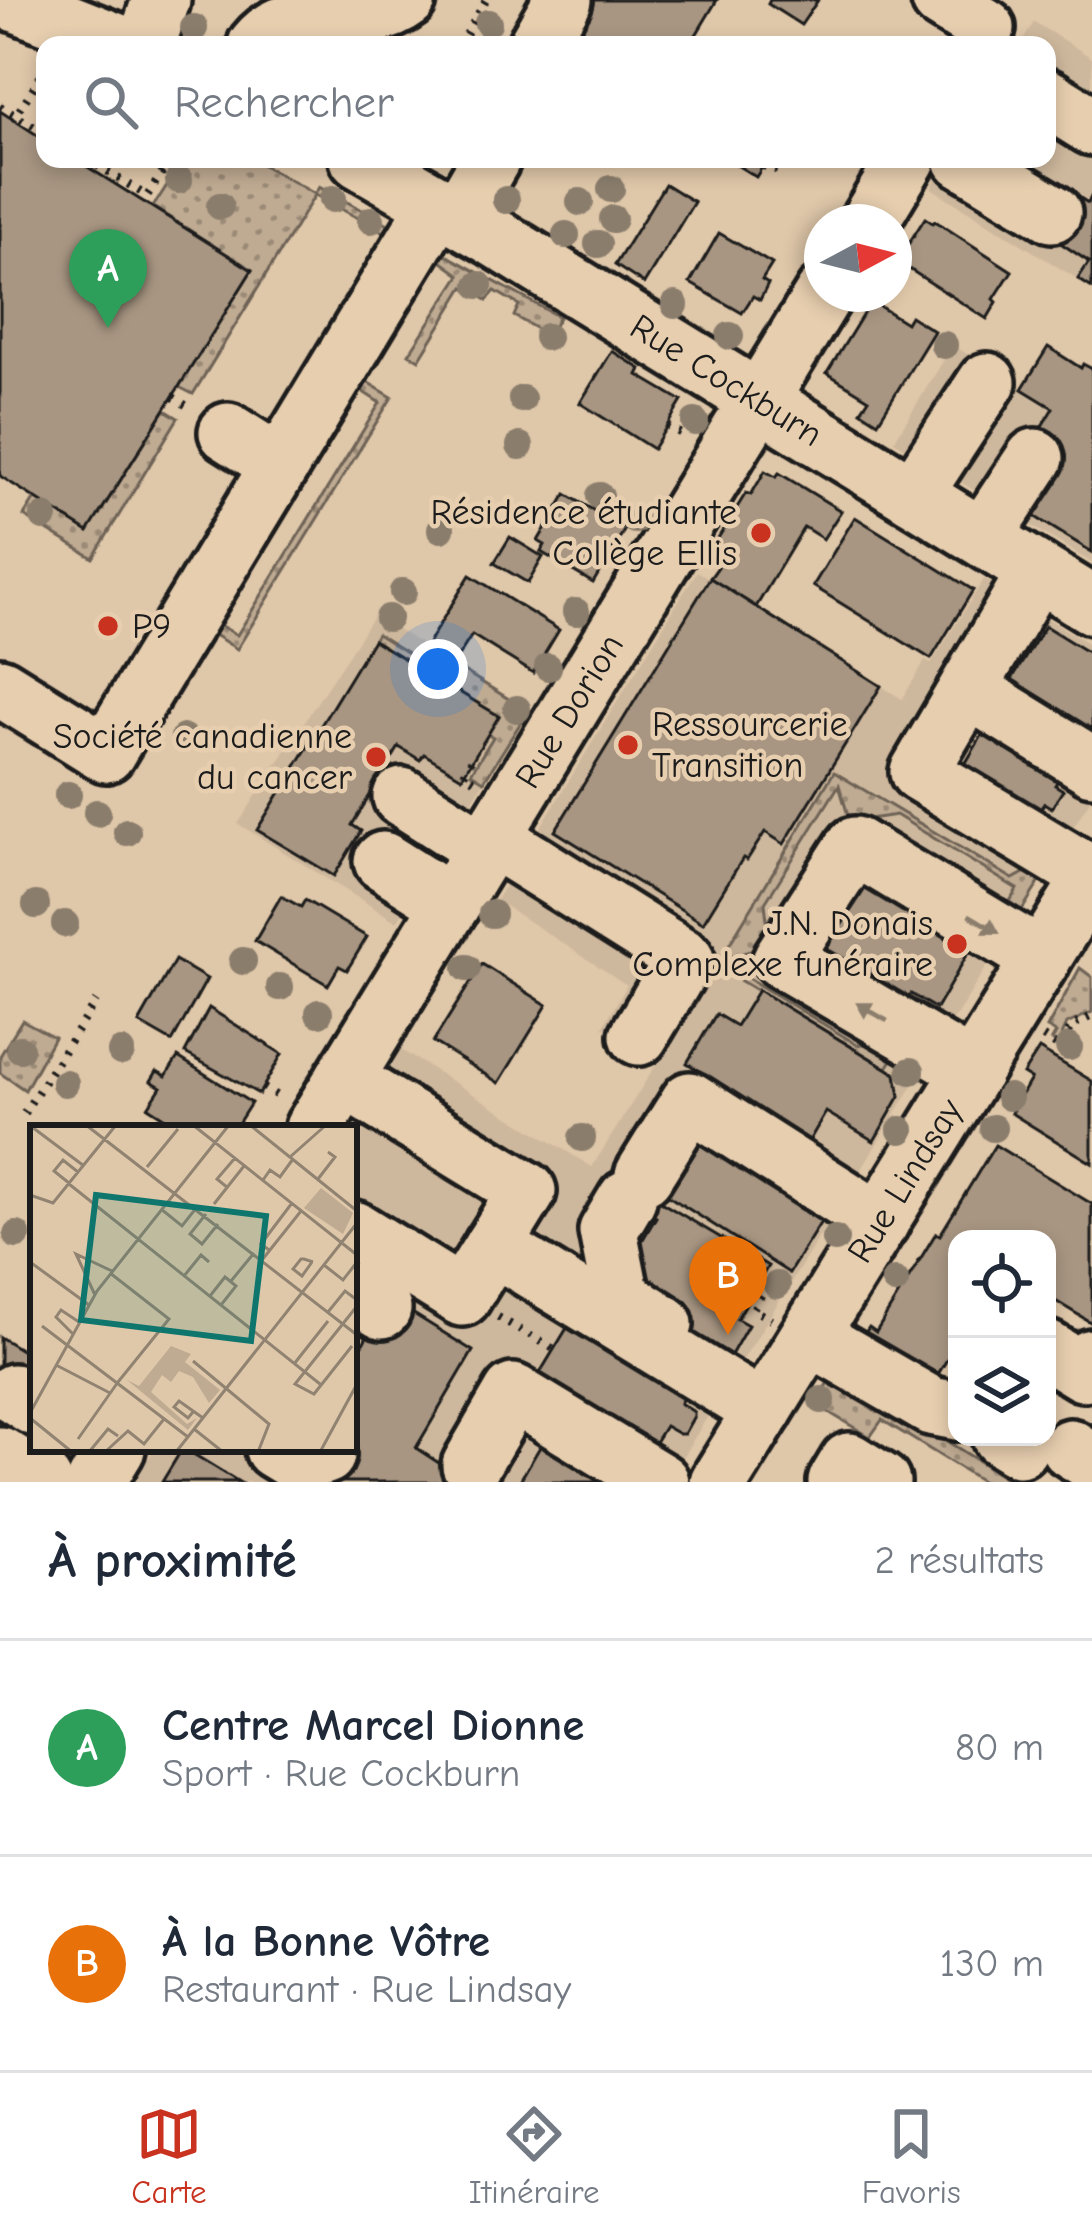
<!DOCTYPE html>
<html lang="fr">
<meta charset="utf-8">
<style>
:root{--surface:#fff;--page:#f2f2f3;--text:#1f2937;--muted:#747a83;--line:#e0e1e3;--accent:#c8321e}
body{margin:0;font-family:"Comic Neue",sans-serif;background:var(--page);color:var(--text)}
.controls{position:absolute;right:36px;bottom:36px;display:grid;overflow:hidden;border-radius:24px;box-shadow:0 6px 18px #0003}
.controls button{width:108px;height:108px;display:grid;place-items:center;padding:0;border:0;border-bottom:3px solid var(--line);background:var(--surface);color:var(--text);font:60px sans-serif}
.compass{position:absolute;left:804px;top:204px;width:108px;height:108px;border-radius:50%;background:var(--surface);box-shadow:0 6px 18px #0003;rotate:83deg}
.you{position:absolute;left:438px;top:669px;width:42px;height:42px;margin:-30px;border:9px solid #fff;border-radius:50%;background:#1a73e8;box-shadow:0 0 0 18px #1a73e833}
.badge{display:grid;place-items:center;width:78px;height:78px;border-radius:50%;background:var(--accent);color:#fff;font-size:39px;font-weight:700}
.pin{position:absolute;translate:-50% -99px;filter:drop-shadow(0 3px 6px #0008)}
.pin::after{content:'';position:absolute;top:63px;width:42px;height:36px;background:inherit;clip-path:polygon(0 0,100% 0,50% 100%)}
.list{margin:0;padding:0;list-style:none}
h2{display:flex;justify-content:space-between;align-items:center;height:156px;margin:0;padding:0 48px;font-size:51px}
h2 small{font-size:39px;font-weight:400;color:var(--muted)}
.list li{display:grid;grid-template-columns:78px 1fr auto;gap:36px;align-items:center;box-sizing:border-box;height:216px;padding:0 48px;border-top:3px solid var(--line)}
.list b{display:block;font-size:45px;white-space:nowrap}
.list p{margin:0;font-size:39px;white-space:nowrap;color:var(--muted)}
.list em{font-size:39px;font-style:normal;color:var(--muted)}
.icon{flex:none;width:66px;height:66px;fill:none;stroke:currentColor;stroke-width:2;stroke-linecap:round;stroke-linejoin:round}
.map{position:relative;flex:none;width:1092px;height:1482px;overflow:hidden}
.search{position:absolute;background:var(--surface);box-shadow:0 6px 18px #0003;left:36px;right:36px;top:36px;height:132px;display:flex;align-items:center;gap:30px;box-sizing:border-box;padding:0 42px;border-radius:24px;color:var(--muted);font-size:45px}
.sheet{height:588px;background:var(--surface)}
nav{display:flex;justify-content:space-around;align-items:center;box-sizing:border-box;height:168px;border-top:3px solid var(--line);background:var(--surface);font-size:33px;color:var(--muted)}
nav a{display:grid;justify-items:center;gap:6px}
nav .on{color:var(--accent)}
.map>svg:first-child{display:block}
</style>
<div class="map">
<svg width="1092" height="1482" viewBox="0 0 1092 1482">
<defs>
<pattern id="grass-dots" width="8" height="8" patternUnits="userSpaceOnUse" patternTransform="scale(3)"><rect width="8" height="8" fill="#bfaa92"/><path d="M2 2h.1M6 6h.1" fill="none" stroke="#9a8a76" stroke-width="1.8" stroke-linecap="round"/></pattern>
</defs>
<rect width="100%" height="100%" fill="#dfc7a9"/>
<filter id="ink" filterUnits="userSpaceOnUse"><feTurbulence type="fractalNoise" baseFrequency=".00833" numOctaves="2"/><feDisplacementMap in="SourceGraphic" scale="24" xChannelSelector="R" yChannelSelector="G"/><feConvolveMatrix kernelMatrix="1 2 1 2 8 2 1 2 1" color-interpolation-filters="sRGB"/></filter>
<g filter="url(#ink)">
<g fill="#ceb89d">
<path d="M1034,22L1092,58V288L931,188L949,159H1047V45H1020Z"/>
<path d="M953,345L1021,388L1048,347L1081,368L1083,364L1090,367L1092,363V563L894,441Z"/>
<path d="M697,571L902,699L925,661L931,664L984,579L1092,646V797L667,1482H134L154,1449H354V1128L401,1050L592,1167L657,1063L603,1027L627,985L496,900Z"/>
<path d="M374,615L528,711L397,922L238,824Z"/>
</g>
<g fill="url(#grass-dots)" stroke="#6e6357" stroke-width="3">
<path d="M184,159H252L315,194L319,187L392,226L384,232L315,195L193,394L179,387L252,270L153,207Z"/>
<path d="M441,252L559,317L551,331L544,333L514,316L519,305L495,291L487,300L464,287L419,360L409,354L460,275L442,262Z"/>
<path d="M362,379L392,397L237,649L206,630L212,621L237,635L380,403L357,388Z"/>
<path d="M165,410L178,418L93,558L24,516L35,498L88,532Z"/>
<path d="M377,634L443,675L451,663L528,711L484,781L471,773L493,737L488,734L499,716L373,640Z"/>
<path d="M834,772L1013,879L1033,868L1044,875L1015,921L1003,914L1017,889L896,815L850,822L839,785L765,903L770,945L733,956L728,966L858,1045L896,1038L903,1042L887,1068L716,966Z"/>
<path d="M1080,968L1092,977V1012L1067,1024L1058,1044L1052,1040L1056,1033L1047,1028Z"/>
<path d="M22,1020L54,1037L25,1090L0,1073V1056Z"/>
<path d="M833,1374L843,1376L1012,1482H983L882,1420L870,1437L815,1404Z"/>
</g>
<g fill="#a89682" stroke="#1c1c1c" stroke-width="3">
<path d="M591,0H717L690,45H565Z"/>
<path d="M770,0H818L801,25L768,4Z"/>
<path d="M0,111L45,140V159H75L252,270L88,532L0,476Z"/>
<path d="M727,159H767L756,177Z"/>
<path d="M665,184L694,202L644,284L615,265Z"/>
<path d="M1092,195V288L1078,279L1089,262L1062,244L1069,232L1060,227L1077,196L1088,203Z"/>
<path d="M925,218L933,223L935,221L1012,271L994,299L997,302L987,319L906,267L908,263L900,257Z"/>
<path d="M719,233L772,264L762,280L768,284L760,300L753,296L742,313L690,283Z"/>
<path d="M871,301L906,323L910,316L934,331L878,422L861,411L869,399L827,373Z"/>
<path d="M1048,347L1081,368L1083,364L1092,369V552L1024,510L1034,439L1053,408L1022,389Z"/>
<path d="M612,351L641,369L638,375L682,401L653,449L580,403Z"/>
<path d="M765,471L776,477L779,473L841,511L823,539L804,527L756,607L710,578L718,567L705,559L746,493L751,495Z"/>
<path d="M566,494L625,529L593,583L541,552L545,545L538,541Z"/>
<path d="M855,517L973,590L931,659L813,586Z"/>
<path d="M510,537L543,557L528,583L494,563Z"/>
<path d="M470,575L559,630L533,673L472,635L456,660L428,643Z"/>
<path d="M710,578L881,686L784,844L765,832L747,860L743,858L703,923L555,831Z"/>
<path d="M1045,626L1092,655V753L1000,698Z"/>
<path d="M373,640L499,716L462,777L424,754L420,760L399,747L352,825L361,831L334,876L257,830Z"/>
<path d="M993,717L1068,764L1055,785L1063,790L1052,808L1044,803L1035,819L955,781Z"/>
<path d="M855,872L974,943L936,1009L911,994L899,1015L806,943Z"/>
<path d="M281,896L301,907L305,900L367,937L347,970L339,966L328,985L255,941Z"/>
<path d="M175,960L207,979L172,1042L139,1023Z"/>
<path d="M482,964L547,1005L499,1083L433,1042Z"/>
<path d="M758,990L896,1074L900,1096L874,1141L826,1112L805,1148L721,1097L727,1088L687,1063L716,1014L736,1026Z"/>
<path d="M209,1008L282,1054L259,1094L185,1053Z"/>
<path d="M1039,1049L1092,1081V1163L1011,1113L1031,1079L1023,1074Z"/>
<path d="M178,1057L251,1103L235,1128H181L148,1107L161,1087L151,1081L157,1071L166,1076Z"/>
<path d="M700,1126L829,1209L789,1273L659,1190Z"/>
<path d="M995,1145L1092,1204V1323L1047,1296V1239H957V1343L935,1379L857,1345L869,1327L876,1332L936,1233L940,1235Z"/>
<path d="M649,1195L768,1266L737,1319L748,1325L731,1355L643,1302L638,1289L647,1274L629,1263L656,1217L641,1208Z"/>
<path d="M388,1298L473,1351L416,1448L468,1482H310L330,1449H354V1360Z"/>
<path d="M581,1305L692,1384L680,1403L694,1412V1416L684,1434H679L665,1426L652,1447L538,1376Z"/>
<path d="M0,1337L33,1357V1362L0,1415Z"/>
<path d="M553,1425L641,1482H519Z"/>
<path d="M182,1449H185L239,1482H162Z"/>
</g>
<g fill="none" stroke-linecap="round" stroke-linejoin="round">
<g stroke="#1c1c1c" stroke-width="66">
<g id="minor">
<path d="M9,0L123,45"/>
<path d="M941,0L986,28"/>
<path d="M146,45L161,0"/>
<path d="M257,45C291,0 363,34 407,0"/>
<path d="M537,45L563,0"/>
<path d="M1047,98L1092,126"/>
<path id="s1" d="M359,159L489,234L1092,605"/>
<path d="M963,159L1052,213"/>
<path d="M458,216L491,159"/>
<path d="M869,222L907,159"/>
<path d="M228,432L280,465"/>
<path d="M913,495L987,382"/>
<path d="M983,537L1035,458"/>
<path d="M1037,571L919,772L1092,876"/>
<path d="M0,687L106,753L438,204"/>
<path d="M968,689L1092,766"/>
<path d="M402,797L485,850"/>
<path d="M492,838L685,959L639,1036"/>
<path d="M383,861L451,904"/>
<path d="M973,1071L782,959L855,846L1042,959"/>
<path d="M344,1079L527,1191L462,1297L354,1230"/>
<path id="s2" d="M314,1128L824,294"/>
<path d="M644,1175L690,1101L880,1222"/>
<path d="M627,1199L608,1231L621,1297L664,1324"/>
<path d="M493,1246L763,1411"/>
<path d="M354,1292L382,1309"/>
<path d="M810,1336L931,1406L957,1411"/>
<path d="M1047,1350L1083,1372L1092,1358"/>
<path d="M13,1393L33,1406"/>
<path d="M1001,1437L1019,1448"/>
<path d="M1070,1448L1092,1462"/>
<path d="M274,1449L297,1463L326,1455"/>
<path d="M0,1456L43,1482"/>
<path d="M471,1465L513,1393L660,1482"/>
<path d="M96,1482L116,1449"/>
<path id="s3" d="M719,1482L1092,877"/>
<path d="M837,1482L849,1462L881,1482"/>
</g>
</g>
<g stroke="#1c1c1c" stroke-width="8" stroke-dasharray="3 9" stroke-linecap="butt">
<path d="M460,45L486,0"/>
<path d="M0,106L45,133"/>
<path d="M13,120L45,69"/>
<path d="M87,159L147,196L171,159"/>
<path d="M763,166L785,173"/>
<path d="M173,397L192,409"/>
<path d="M667,426L687,437"/>
<path d="M474,780L464,774L475,754"/>
<path d="M1043,1037L1059,1047L1072,1026L1092,1016"/>
<path d="M263,1087L282,1099"/>
<path d="M24,1113L96,1001"/>
<path d="M237,1125L241,1128"/>
<path d="M756,1287L763,1292L753,1309L771,1320"/>
<path d="M498,1317L554,1349"/>
</g>
<use href="#minor" stroke="#e7ceaf" stroke-width="57"/>
</g>
<g fill="#8a7d6c">
<circle cx="488" cy="23" r="14"/>
<circle cx="194" cy="28" r="14"/>
<circle cx="179" cy="180" r="14"/>
<circle cx="611" cy="189" r="14"/>
<circle cx="333" cy="199" r="14"/>
<circle cx="506" cy="200" r="14"/>
<circle cx="580" cy="202" r="14"/>
<circle cx="220" cy="206" r="14"/>
<circle cx="613" cy="219" r="14"/>
<circle cx="371" cy="220" r="14"/>
<circle cx="566" cy="235" r="14"/>
<circle cx="598" cy="244" r="14"/>
<circle cx="479" cy="285" r="14"/>
<circle cx="675" cy="305" r="14"/>
<circle cx="730" cy="336" r="14"/>
<circle cx="547" cy="337" r="14"/>
<circle cx="944" cy="345" r="14"/>
<circle cx="522" cy="399" r="14"/>
<circle cx="695" cy="422" r="14"/>
<circle cx="520" cy="446" r="14"/>
<circle cx="600" cy="496" r="14"/>
<circle cx="44" cy="517" r="14"/>
<circle cx="635" cy="520" r="14"/>
<circle cx="441" cy="529" r="14"/>
<circle cx="403" cy="592" r="14"/>
<circle cx="576" cy="612" r="14"/>
<circle cx="388" cy="618" r="14"/>
<circle cx="548" cy="667" r="14"/>
<circle cx="517" cy="709" r="14"/>
<circle cx="184" cy="738" r="14"/>
<circle cx="68" cy="795" r="14"/>
<circle cx="97" cy="813" r="14"/>
<circle cx="127" cy="832" r="14"/>
<circle cx="36" cy="905" r="14"/>
<circle cx="492" cy="914" r="14"/>
<circle cx="65" cy="924" r="14"/>
<circle cx="243" cy="961" r="14"/>
<circle cx="467" cy="968" r="14"/>
<circle cx="280" cy="987" r="14"/>
<circle cx="319" cy="1013" r="14"/>
<circle cx="1069" cy="1047" r="14"/>
<circle cx="20" cy="1049" r="14"/>
<circle cx="121" cy="1052" r="14"/>
<circle cx="911" cy="1071" r="14"/>
<circle cx="65" cy="1083" r="14"/>
<circle cx="1009" cy="1097" r="14"/>
<circle cx="993" cy="1128" r="14"/>
<circle cx="901" cy="1130" r="14"/>
<circle cx="582" cy="1138" r="14"/>
<circle cx="17" cy="1235" r="14"/>
<circle cx="835" cy="1239" r="14"/>
<circle cx="895" cy="1281" r="14"/>
<circle cx="777" cy="1285" r="14"/>
<circle cx="822" cy="1400" r="14"/>
</g>
<defs><path id="oneway-solid" d="M-6-.8H1V-3.2L6.5 0L1 3.2V.8H-6Z" transform="scale(3)"/></defs>
<g fill="#8c7e6d">
<use href="#oneway-solid" transform="translate(984 924) rotate(31)"/>
<use href="#oneway-solid" transform="translate(872 1012) rotate(-150)"/>
</g>
</g>
<g fill="#c8321e" stroke="#e7ceaf" stroke-width="4.5">
<circle cx="761" cy="533" r="12"/>
<circle cx="108" cy="626" r="12"/>
<circle cx="628" cy="745" r="12"/>
<circle cx="376" cy="757" r="12"/>
<circle cx="957" cy="944" r="12"/>
</g>
<g text-anchor="middle" dominant-baseline="central" stroke-width="9" stroke-linejoin="round" paint-order="stroke">
<g font-size="36" fill="#1c1c1c" stroke="#e7ceaf">
<text stroke="none"><textPath href="#s1" startOffset="429">Rue Cockburn</textPath></text>
<text stroke="none"><textPath href="#s2" startOffset="489">Rue Dorion</textPath></text>
<text stroke="none"><textPath href="#s3" startOffset="354">Rue Lindsay</textPath></text>
</g>
<g font-size="36" fill="#1c1c1c" stroke="#e7ceaf" text-anchor="end">
<text x="737" y="512">Résidence étudiante<tspan x="737" dy="41">Collège Ellis</tspan></text>
<text x="132" y="626" text-anchor="start">P9</text>
<text x="652" y="724" text-anchor="start">Ressourcerie<tspan x="652" dy="41">Transition</tspan></text>
<text x="352" y="736">Société canadienne<tspan x="352" dy="41">du cancer</tspan></text>
<text x="933" y="923">J.N. Donais<tspan x="933" dy="41">Complexe funéraire</tspan></text>
</g>
</g>
<g transform="translate(30 1125)">
<rect width="327" height="327" fill="#dfc7a9"/>
<path d="M141,221L161,229L155,237L190,265L179,278L163,252L149,246L141,257L132,250L121,267L157,299L167,293L158,305L97,255L109,261Z" fill="#bfaa92"/>
<path d="M291,63L323,88L313,109L274,83Z" fill="#bfaa92"/>
<path fill="none" stroke="#918371" stroke-width="3" d="M56,0L327,210M163,0L327,130M220,0L327,86M2,2L54,41M260,32L296,0M117,42L148,4M288,54L305,32L298,27M233,55L240,45L250,52L263,34M39,58L24,46L33,35L48,47M39,59L290,259M198,63L187,54L205,33M0,70L23,78L86,0M184,79L214,41M131,84L152,101L167,82M176,89L160,109L172,119L188,99M239,125L231,119L262,78M232,135L271,86M0,137L59,180M282,137L272,151L263,144L271,134H274L283,137M294,140L313,155L327,137M80,148L139,194L88,257M154,151L171,130L179,137M201,156L224,128M65,170L46,129L82,146M180,171L195,152L206,161L191,180M298,187L315,166L327,175M12,201L158,312M43,209L26,192L31,185L49,197M322,221L284,269L265,259L327,181M163,236L239,299L228,327M264,239L298,196M26,240L80,268M163,287L158,293L144,282L149,276L173,293M0,288L67,166L199,0M0,293L42,327M164,304L193,327M48,314L88,257M59,327L78,304L88,311M75,327L98,306L114,319L134,294M146,327L327,98M290,327L327,259"/>
<path fill="#0f766e" fill-opacity="0.15" stroke="#0f766e" stroke-width="6" d="M66,70L236,91L221,216L51,195Z"/>
<rect width="327" height="327" fill="none" stroke="#1c1c1c" stroke-width="6"/>
</g>
</svg>
<div class="controls">
<button><svg class="icon" aria-label="locate" viewBox="0 0 24 24"><circle cx="12" cy="12" r="6"/><path d="M12 2v4M12 18v4M2 12h4M18 12h4"/></svg></button>
<button><svg class="icon" aria-label="layers" viewBox="0 0 24 24"><path d="M12 4l9 5-9 5-9-5zM3 14l9 5 9-5"/></svg></button>
</div>
<svg class="compass" viewBox="-18 -18 36 36"><path d="M0-13l5 13h-10z" fill="#e53935"/><path d="M0 13l5-13h-10z" fill="#747a83"/></svg>
<div class="you"></div>
<div class="pin badge" style="left:108px;top:328px;background:#2e9e5b">A</div>
<div class="pin badge" style="left:728px;top:1335px;background:#e8710a">B</div>
<div class="search"><svg class="icon" aria-label="search" viewBox="0 0 24 24"><circle cx="10" cy="10" r="6"/><path d="M15 15l6 6"/></svg>Rechercher</div>
</div>
<section class="sheet">
<h2>À proximité<small>2 résultats</small></h2>
<ul class="list">
<li><span class="badge" style="background:#2e9e5b">A</span><div><b>Centre Marcel Dionne</b><p>Sport · Rue Cockburn</p></div><em>80 m</em></li>
<li><span class="badge" style="background:#e8710a">B</span><div><b>À la Bonne Vôtre</b><p>Restaurant · Rue Lindsay</p></div><em>130 m</em></li>
</ul>
</section>
<nav>
<a class="on"><svg class="icon" aria-label="map" viewBox="0 0 24 24"><path d="M3 6l6-2 6 2 6-2v14l-6 2-6-2-6 2zM9 4v14M15 6v14"/></svg>Carte</a>
<a><svg class="icon" aria-label="directions" viewBox="0 0 24 24"><path d="M12 3l9 9-9 9-9-9zM9 14v-3h6M13 9l2 2-2 2"/></svg>Itinéraire</a>
<a><svg class="icon" aria-label="saved" viewBox="0 0 24 24"><path d="M7 4h10v16l-5-4-5 4z"/></svg>Favoris</a>
</nav>
